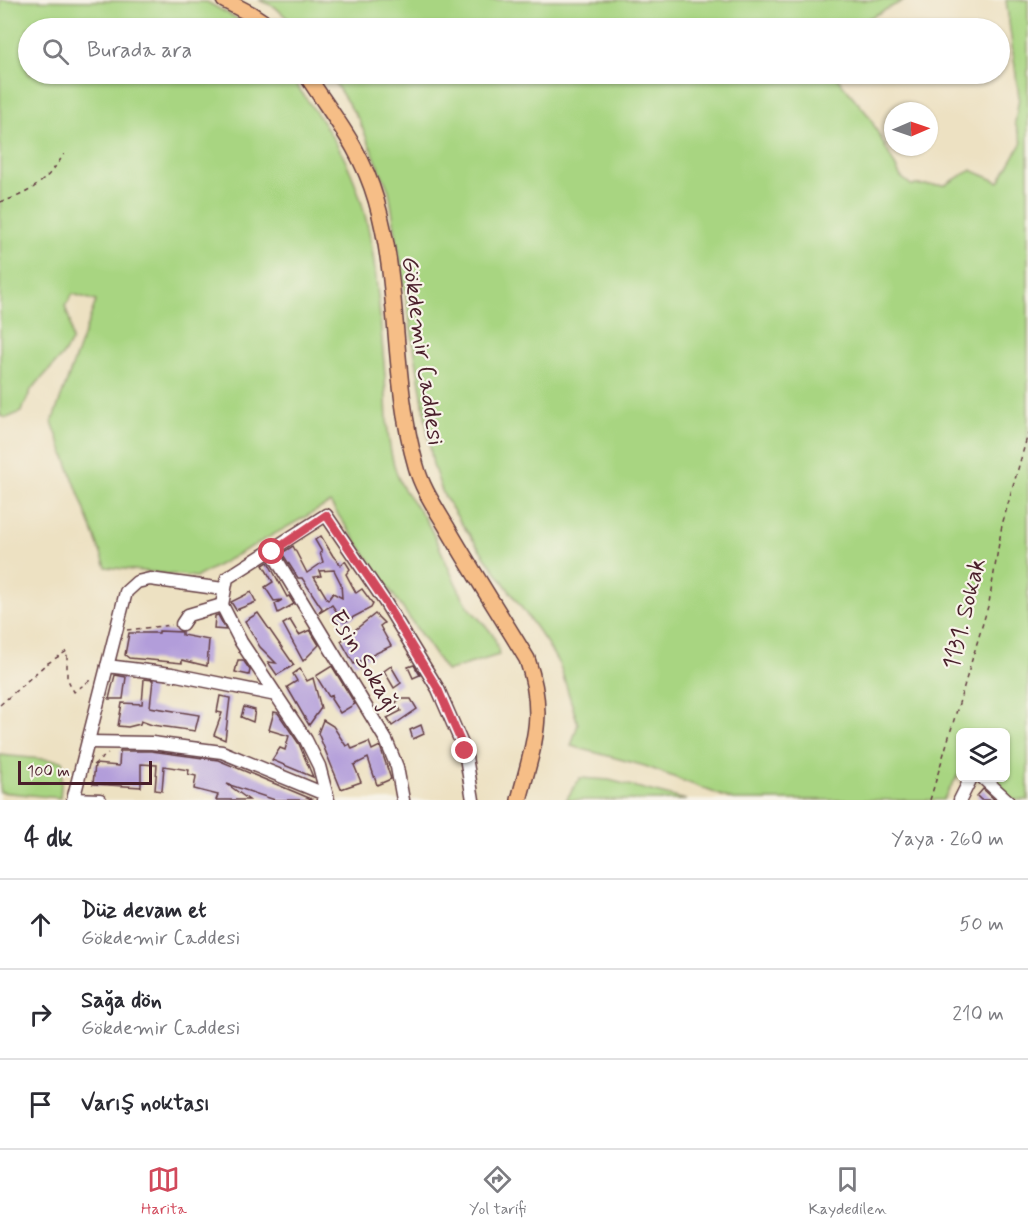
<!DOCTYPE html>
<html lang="tr">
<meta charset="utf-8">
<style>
:root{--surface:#fff;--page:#f2f2f3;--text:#2b2b33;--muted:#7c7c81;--line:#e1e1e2;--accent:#d1495b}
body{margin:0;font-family:Mynerve,sans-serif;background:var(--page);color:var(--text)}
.controls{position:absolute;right:18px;bottom:18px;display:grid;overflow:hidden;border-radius:9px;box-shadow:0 2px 4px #0004}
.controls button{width:54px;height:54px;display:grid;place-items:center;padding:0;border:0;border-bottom:2px solid var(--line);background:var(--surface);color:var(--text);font:30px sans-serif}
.compass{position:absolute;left:884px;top:102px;width:54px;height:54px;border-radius:50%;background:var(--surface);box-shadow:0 2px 4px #0004;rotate:88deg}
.scale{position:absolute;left:18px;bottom:15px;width:134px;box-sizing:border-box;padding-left:6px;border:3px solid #4a1f2b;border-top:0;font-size:16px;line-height:21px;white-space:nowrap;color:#4a1f2b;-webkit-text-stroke:4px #f7f3e8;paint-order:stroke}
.stop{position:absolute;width:18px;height:18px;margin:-14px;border:4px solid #d1495b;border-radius:50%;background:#fff}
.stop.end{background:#d1495b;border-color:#fff;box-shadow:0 2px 6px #0008}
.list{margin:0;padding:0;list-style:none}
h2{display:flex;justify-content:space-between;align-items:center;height:78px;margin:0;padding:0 24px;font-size:26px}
h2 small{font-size:20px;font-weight:400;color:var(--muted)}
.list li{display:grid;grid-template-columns:39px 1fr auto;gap:18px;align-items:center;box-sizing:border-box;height:90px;padding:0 24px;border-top:2px solid var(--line)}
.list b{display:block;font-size:22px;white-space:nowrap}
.list p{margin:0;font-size:20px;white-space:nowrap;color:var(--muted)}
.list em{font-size:20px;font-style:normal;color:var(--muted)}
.icon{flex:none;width:33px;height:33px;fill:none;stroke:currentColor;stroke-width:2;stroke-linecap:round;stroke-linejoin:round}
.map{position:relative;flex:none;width:1028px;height:800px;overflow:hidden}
.search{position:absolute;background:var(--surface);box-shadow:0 2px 4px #0004;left:18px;right:18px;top:18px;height:66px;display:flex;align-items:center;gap:15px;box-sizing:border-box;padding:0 21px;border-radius:33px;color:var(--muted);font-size:22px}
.sheet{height:348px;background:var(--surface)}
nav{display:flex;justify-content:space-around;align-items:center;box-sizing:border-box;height:84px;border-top:2px solid var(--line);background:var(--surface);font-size:16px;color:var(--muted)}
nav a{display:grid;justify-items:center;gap:3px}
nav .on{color:var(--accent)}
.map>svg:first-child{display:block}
</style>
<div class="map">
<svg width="1028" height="800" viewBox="0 0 1028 800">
<rect width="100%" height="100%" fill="#f7f3e8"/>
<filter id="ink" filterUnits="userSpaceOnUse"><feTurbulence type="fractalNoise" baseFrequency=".0167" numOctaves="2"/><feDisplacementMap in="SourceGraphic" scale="12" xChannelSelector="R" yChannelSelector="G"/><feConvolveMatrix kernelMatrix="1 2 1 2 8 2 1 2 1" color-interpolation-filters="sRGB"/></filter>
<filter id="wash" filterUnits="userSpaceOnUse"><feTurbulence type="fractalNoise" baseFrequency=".008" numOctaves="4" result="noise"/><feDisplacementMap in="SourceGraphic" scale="24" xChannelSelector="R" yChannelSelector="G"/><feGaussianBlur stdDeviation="1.35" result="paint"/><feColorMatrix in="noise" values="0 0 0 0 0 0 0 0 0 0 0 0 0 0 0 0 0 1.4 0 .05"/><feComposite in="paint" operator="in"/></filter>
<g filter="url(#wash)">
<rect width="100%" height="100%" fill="#ede1c2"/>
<g fill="#a8d581" stroke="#797a56" stroke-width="1.5">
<path d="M0,0L207,2L254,28H28V74H289C306,100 328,126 342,154C376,218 377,292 384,363C388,403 383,445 401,484C407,496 417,506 424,517C442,546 450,579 469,607C484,627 495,628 499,655L446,671L330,503L197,577L106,567L52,422L96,301L73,294L65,306L70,321L72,341L62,356L31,390L21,412L7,418L0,416Z"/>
<path d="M259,0H905L849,28H298L275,7Z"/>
<path d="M1006,0H1028V800H1008L987,778H1006V732H960V772L943,800H733L645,766L571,746L578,724L560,666L546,642L461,523L443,494L433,465L389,191L359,120L329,74H834L869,116L901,177L911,185H945L971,170L999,182L1022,142L1015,123L1019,97Z"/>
<path d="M0,755L63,761L60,798L0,792Z"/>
<path d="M580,778L609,780L686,800H566Z"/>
</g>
<g id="blocks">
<g fill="#b29dda" fill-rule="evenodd">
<path d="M321,536L333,556L341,565L345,561L350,569L346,574L356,593L362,589L373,604L371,608L344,622L332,605L319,613L322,608L319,604L302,578H298L282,553L293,546L307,573L323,562L320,553L322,552L315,540ZM334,570L341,584L342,598L333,593L328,600L314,577L321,576L319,571Z"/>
<path d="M268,562L287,597L289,596L294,604L278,613L275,604L282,600L274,601L265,587L273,582L263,565Z"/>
<path d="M251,592L256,602L236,610L231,602Z"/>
<path d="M258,613L294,665L277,675L268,662L276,663L260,647L245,621Z"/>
<path d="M375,614L384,623L380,626L391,646L354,664L341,641Z"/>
<path d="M218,615L226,630L214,629L215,616Z"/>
<path d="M290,620L299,635L310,630L319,645L303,661L283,624Z"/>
<path d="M159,631L182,632V635L209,640L207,666L182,660V663L129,658L125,655L129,633H159Z"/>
<path d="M238,660H243L250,670L249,675L235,672Z"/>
<path d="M414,665L420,675L413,678L408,667Z"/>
<path d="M332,666L355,704L340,713L331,699L332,695L329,697L316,676Z"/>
<path d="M391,666L401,683L394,688L384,671Z"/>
<path d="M300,669L307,681L313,678L321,708L309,725L287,687L297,681L293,674Z"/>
<path d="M115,675L126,677L123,699H109Z"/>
<path d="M144,679L153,680L150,707L199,715L195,731L152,725L141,721L140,724L128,727L118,726L122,703L142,704Z"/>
<path d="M220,696L230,698L225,740L214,735L222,713L217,712Z"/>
<path d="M400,699H411L417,709L392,726L387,718L401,711L396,702Z"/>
<path d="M244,707L255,710L253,722L241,717Z"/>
<path d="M274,712L278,713L299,744L313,777L272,760L280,748L285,750L289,736L269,730Z"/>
<path d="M323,720L333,726L346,746L350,744L352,749L369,742L372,750L380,746L391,779L377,785L368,758L354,765L361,782L341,789L318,733Z"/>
<path d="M421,725L424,734L413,739L410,730Z"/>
<path d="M120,751H151L218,760L314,800H275L227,784L249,800H216L218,795L194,789L196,776L188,774L189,770L164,766L162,791L155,790L157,765L141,764V787L93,784L95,764L119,766Z"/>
<path d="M983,789L995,800H981L977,796Z"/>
</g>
</g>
</g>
<g filter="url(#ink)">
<use href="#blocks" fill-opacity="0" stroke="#623c42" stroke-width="1.5"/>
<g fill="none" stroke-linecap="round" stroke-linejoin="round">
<g stroke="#623c42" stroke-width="15">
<g id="minor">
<path d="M272,552L386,740L397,767L403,800"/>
<path d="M182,624L188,615L222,605"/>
<path d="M107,666L172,674L276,695"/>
<path d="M88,742L152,743L222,752L327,795L324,800"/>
<path d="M983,778L1007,800"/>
<path d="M74,799L100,800"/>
<path d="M73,800L126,592L137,582L150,579L223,589"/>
<path d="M328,800L319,766L306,740L241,642L222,605L227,578L326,515L385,602L438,689L465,751L473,800"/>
<path d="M960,800L971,778"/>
</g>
</g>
<g stroke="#623c42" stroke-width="18">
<g id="major">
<path d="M224,0L251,14L272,28"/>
<path d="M306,74C334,118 361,148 376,200C401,286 391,380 416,466C422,489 437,510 449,531C474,574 501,616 527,659C547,715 533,746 519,800"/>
</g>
</g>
<g stroke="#623c42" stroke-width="1.5" stroke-dasharray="4.5 4.5" stroke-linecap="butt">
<path d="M0,202C29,195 49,179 64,154"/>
<path d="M127,630L172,625"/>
<path d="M0,705L45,665L67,651V678L74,692L93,678"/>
<path d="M93,765L108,754"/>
<path d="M930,800L989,603L1002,525L1028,434"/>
</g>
<use href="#minor" stroke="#fff" stroke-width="12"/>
<use href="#major" stroke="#f6be87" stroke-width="15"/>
</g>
</g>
<g fill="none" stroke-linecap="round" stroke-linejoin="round" filter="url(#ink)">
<path stroke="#d1495b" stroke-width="8" d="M272,552L326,515L385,602L438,689L465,751"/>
</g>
<g text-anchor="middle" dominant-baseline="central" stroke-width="4.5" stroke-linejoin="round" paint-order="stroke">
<g font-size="24" fill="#4a1f2b" stroke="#f7f3e8">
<text transform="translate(422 351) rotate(82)">Gökdemir Caddesi</text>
<text transform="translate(965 614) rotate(-76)">1131. Sokak</text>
<text transform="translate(364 662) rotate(59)">Esin Sokağı</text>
</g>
</g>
</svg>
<div class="controls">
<button><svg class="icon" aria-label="layers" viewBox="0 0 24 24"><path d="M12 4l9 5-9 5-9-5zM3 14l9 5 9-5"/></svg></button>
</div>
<svg class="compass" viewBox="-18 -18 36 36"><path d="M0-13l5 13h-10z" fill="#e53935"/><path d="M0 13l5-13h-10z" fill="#7c7c81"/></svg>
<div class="scale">100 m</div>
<div class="stop" style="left:272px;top:552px"></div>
<div class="stop end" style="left:465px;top:751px"></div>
<div class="search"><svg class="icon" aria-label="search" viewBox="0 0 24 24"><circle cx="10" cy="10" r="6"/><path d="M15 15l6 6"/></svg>Burada ara</div>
</div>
<section class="sheet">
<h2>4 dk<small>Yaya · 260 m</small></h2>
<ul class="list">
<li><svg class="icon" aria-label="ahead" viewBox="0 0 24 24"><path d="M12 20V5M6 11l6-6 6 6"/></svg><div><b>Düz devam et</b><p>Gökdemir Caddesi</p></div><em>50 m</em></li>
<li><svg class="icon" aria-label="right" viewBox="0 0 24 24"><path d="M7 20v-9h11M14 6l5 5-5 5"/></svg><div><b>Sağa dön</b><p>Gökdemir Caddesi</p></div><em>210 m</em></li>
<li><svg class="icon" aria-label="arrive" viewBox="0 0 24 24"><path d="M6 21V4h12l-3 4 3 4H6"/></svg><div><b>Varış noktası</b></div></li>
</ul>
</section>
<nav>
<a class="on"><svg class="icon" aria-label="map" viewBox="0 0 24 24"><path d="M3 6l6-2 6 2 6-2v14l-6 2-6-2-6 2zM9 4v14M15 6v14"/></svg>Harita</a>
<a><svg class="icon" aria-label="directions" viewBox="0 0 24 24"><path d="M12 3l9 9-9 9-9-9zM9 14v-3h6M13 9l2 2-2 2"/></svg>Yol tarifi</a>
<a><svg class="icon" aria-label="saved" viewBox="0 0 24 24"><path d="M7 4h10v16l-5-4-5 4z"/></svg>Kaydedilen</a>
</nav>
